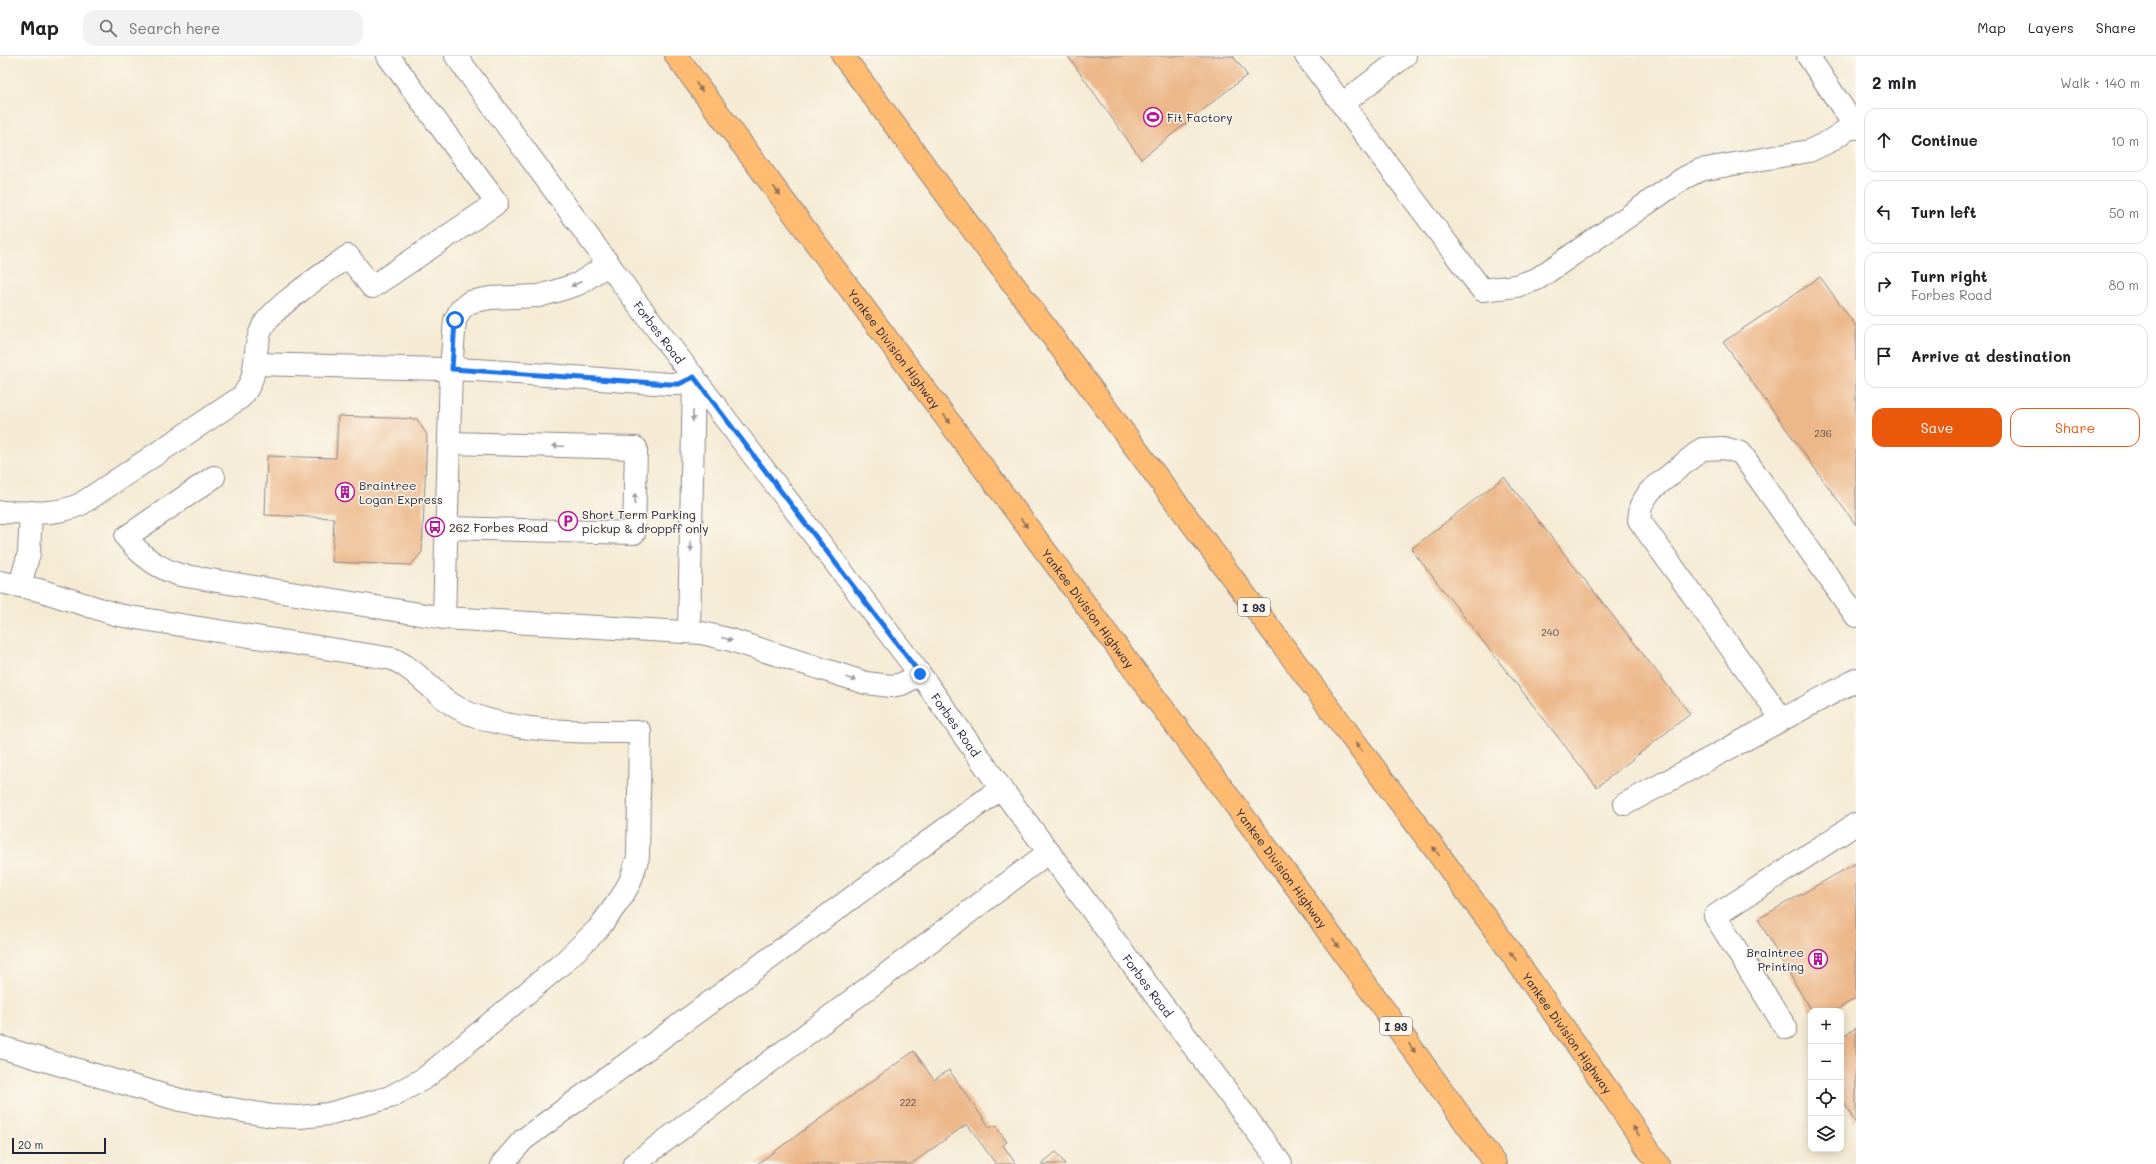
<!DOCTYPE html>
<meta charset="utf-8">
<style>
:root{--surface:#fff;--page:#f2f2f2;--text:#202124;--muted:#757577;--line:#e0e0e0;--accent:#ea580c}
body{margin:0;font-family:Mali,sans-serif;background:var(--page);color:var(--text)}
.controls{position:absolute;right:12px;bottom:12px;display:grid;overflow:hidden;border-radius:8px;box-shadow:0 2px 10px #0003}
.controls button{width:36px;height:36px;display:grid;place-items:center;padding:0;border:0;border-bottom:1px solid var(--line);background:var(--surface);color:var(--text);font:20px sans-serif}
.scale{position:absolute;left:12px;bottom:10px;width:94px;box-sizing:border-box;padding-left:4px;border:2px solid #22223b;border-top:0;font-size:11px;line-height:14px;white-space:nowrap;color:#22223b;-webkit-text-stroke:3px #fbf7ec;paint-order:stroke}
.stop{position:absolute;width:12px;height:12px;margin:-9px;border:3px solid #1a73e8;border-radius:50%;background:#fff}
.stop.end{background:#1a73e8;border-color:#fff;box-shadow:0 1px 4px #0008}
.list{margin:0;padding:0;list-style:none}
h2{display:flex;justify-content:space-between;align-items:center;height:52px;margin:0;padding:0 16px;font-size:17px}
h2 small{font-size:13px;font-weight:400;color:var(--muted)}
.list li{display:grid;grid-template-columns:26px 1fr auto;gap:12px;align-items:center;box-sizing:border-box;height:64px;margin:0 8px 8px;padding:0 8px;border:1px solid var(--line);border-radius:12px}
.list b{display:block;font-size:15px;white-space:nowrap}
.list p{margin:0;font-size:13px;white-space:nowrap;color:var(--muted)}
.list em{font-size:13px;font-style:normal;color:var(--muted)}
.actions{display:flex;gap:8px;padding:12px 16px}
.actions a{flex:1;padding:9px 0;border:1px solid var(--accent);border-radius:12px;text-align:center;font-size:14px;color:var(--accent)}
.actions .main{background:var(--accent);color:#fff}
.icon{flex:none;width:22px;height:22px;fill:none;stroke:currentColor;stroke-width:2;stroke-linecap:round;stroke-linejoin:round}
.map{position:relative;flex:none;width:1856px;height:1108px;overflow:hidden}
header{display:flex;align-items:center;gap:24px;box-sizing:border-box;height:56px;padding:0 20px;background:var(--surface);border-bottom:1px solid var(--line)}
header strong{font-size:19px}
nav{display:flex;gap:22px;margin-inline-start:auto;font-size:14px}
.search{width:280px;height:36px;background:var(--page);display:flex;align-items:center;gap:10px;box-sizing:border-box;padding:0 14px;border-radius:12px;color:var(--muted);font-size:15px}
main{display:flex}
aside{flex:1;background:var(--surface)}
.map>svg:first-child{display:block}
</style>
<header>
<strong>Map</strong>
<div class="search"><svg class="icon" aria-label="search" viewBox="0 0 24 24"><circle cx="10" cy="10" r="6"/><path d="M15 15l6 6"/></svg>Search here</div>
<nav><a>Map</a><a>Layers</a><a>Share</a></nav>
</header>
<main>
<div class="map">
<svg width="1856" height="1108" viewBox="0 0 1856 1108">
<rect width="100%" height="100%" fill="#fbf7ec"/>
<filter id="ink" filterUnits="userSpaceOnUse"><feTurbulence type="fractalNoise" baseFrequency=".025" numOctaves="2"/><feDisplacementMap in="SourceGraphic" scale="8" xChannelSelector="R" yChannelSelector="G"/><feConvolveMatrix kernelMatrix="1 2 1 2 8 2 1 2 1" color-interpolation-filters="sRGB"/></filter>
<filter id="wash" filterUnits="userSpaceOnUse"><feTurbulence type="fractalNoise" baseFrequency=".012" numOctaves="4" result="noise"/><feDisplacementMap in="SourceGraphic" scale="16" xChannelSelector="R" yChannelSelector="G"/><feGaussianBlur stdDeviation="0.9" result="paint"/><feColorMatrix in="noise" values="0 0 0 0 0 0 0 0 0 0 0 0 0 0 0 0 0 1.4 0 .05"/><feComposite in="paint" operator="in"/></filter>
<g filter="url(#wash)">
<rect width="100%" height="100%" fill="#f5ebd4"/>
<g id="blocks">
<g fill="#ecb88a">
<path d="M1068,0H1233L1247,19L1141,103Z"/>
<path d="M1820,221L1856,270V469L1723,286Z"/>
<path d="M338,360L417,363L427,379L422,496L411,509L332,506L334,462L265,459L267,400L336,402Z"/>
<path d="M1504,421L1690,658L1597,731L1411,493Z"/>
<path d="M1856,807V942L1834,955H1811L1758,863Z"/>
<path d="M1856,972V1068L1841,1041V981Z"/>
<path d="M914,995L934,1024L949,1014L990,1072L995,1069L1007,1086L1003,1089L1016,1108H996L967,1068L911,1108H757Z"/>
<path d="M1056,1096L1065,1108H1041Z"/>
</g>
</g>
</g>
<g filter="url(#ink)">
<use href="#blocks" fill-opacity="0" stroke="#8c8688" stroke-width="1"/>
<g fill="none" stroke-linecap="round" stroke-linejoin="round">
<g stroke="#8c8688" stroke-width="24">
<g id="minor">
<path id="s1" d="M456,0L634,243L920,618L1001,732L1281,1108"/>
<path d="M1306,0L1482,234L1516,230L1537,223L1684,122L1700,114L1809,95L1828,86L1854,69"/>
<path d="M1808,0L1856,72"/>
<path d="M1342,48L1405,0"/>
<path d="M609,208L578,228L553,236L539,240L490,242L470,246L461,253L455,264L451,313L444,562L702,577L731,584L866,627L891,630L902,628L920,618"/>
<path d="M256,308L477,314L669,328H679L694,321"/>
<path d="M214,421L126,481C141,500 157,512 180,519L444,562"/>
<path d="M0,456C27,456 56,460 81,448L240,342C262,320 250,295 263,270C274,250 328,215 348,200L372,231L497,147L388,0"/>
<path d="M447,472L634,477L636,392L450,387"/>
<path d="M0,526L39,534L118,559L393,603C419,615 434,639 458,652C505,678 587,676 640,676L638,801L630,826L621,842L598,873L565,905L425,1022L390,1041L328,1058L300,1061L272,1060L180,1044L0,991"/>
<path d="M20,529L29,497L31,456"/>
<path d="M689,576L694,321"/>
<path d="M1782,663L1639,464L1641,449L1650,435L1702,393L1724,392L1741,397L1856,560"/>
<path d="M1625,748L1856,624"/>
<path d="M1786,972L1715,860L1856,768"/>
<path d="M502,1108L523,1084L1001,732"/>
<path d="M634,1108L1049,796"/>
</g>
</g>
<g stroke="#8c8688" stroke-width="24">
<g id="highway">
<path id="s2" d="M676,0L1297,832L1495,1108"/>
<path id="s3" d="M843,0L1487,863L1613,1041L1658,1108"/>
</g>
</g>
<use href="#minor" stroke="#fff" stroke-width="22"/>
<use href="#highway" stroke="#febb71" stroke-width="22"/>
</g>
<defs><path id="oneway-solid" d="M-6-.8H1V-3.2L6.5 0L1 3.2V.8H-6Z"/></defs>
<g fill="#906e56">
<use href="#oneway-solid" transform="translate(699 31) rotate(53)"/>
<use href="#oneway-solid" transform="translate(777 135) rotate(53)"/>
<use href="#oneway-solid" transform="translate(947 363) rotate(53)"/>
<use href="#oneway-solid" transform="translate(1024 467) rotate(53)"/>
<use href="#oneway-solid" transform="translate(1359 691) rotate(-127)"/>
<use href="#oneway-solid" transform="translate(1436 795) rotate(-126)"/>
<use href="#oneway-solid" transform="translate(1336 887) rotate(54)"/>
<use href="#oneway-solid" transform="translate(1513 900) rotate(-126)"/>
<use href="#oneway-solid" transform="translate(1412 992) rotate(54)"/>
<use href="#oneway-solid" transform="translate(1636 1075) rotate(-124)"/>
</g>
<g fill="#9c9ca7">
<use href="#oneway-solid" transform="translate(576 228) rotate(155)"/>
<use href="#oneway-solid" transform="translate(693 360) rotate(91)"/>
<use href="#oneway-solid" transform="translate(558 390) rotate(-178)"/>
<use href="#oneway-solid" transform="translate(635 443) rotate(-89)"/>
<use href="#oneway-solid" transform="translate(691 490) rotate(91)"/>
<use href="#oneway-solid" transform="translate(727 583) rotate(15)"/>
<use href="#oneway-solid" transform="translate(851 623) rotate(17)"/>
</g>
</g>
<g fill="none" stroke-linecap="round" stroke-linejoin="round" filter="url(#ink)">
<path stroke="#1a73e8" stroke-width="5" d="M455,264L452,313L669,328H679L694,321L920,618"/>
</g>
<defs>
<g id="stadium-ring" transform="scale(1)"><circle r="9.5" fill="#fbf7ec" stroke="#b5179e" stroke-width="1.5"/><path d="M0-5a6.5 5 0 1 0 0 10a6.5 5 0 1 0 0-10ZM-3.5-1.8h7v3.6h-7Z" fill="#b5179e"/></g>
<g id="building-ring" transform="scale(1)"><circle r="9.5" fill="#fbf7ec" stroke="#b5179e" stroke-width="1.5"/><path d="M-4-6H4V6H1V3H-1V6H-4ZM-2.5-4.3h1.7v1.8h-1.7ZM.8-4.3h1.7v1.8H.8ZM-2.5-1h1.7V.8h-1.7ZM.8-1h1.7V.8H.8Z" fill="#b5179e"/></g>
<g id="parking-ring" transform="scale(1)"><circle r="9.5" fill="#fbf7ec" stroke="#b5179e" stroke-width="1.5"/><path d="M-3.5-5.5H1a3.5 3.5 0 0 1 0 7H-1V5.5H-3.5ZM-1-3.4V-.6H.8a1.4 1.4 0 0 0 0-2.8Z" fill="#b5179e"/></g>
<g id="bus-ring" transform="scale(1)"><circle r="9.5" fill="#fbf7ec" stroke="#b5179e" stroke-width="1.5"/><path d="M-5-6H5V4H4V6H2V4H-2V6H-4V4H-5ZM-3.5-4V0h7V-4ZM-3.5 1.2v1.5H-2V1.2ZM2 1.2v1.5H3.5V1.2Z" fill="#b5179e"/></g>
</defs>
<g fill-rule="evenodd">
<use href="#stadium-ring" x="1153" y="61"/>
<use href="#building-ring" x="345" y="436"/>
<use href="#parking-ring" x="568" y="465"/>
<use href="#bus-ring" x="435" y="471"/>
<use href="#building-ring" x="1818" y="903"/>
</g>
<g text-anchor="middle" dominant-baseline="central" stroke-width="3" stroke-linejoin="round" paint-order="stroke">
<g font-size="10" fill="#54484f">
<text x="1823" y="377">236</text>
<text x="1550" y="576">240</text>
<text x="908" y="1046">222</text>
</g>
<g fill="#fbf7ec" stroke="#636270" stroke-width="1">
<rect x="1238" y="542" width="32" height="18" rx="3"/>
<rect x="1380" y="961" width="32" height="18" rx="3"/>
</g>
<g font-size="11" font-weight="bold" fill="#22223b">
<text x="1254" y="551">I 93</text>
<text x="1396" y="970">I 93</text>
</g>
<g font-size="12" fill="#22223b" stroke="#fbf7ec" text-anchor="start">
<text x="1167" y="61">Fit Factory</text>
<text x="359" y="429">Braintree<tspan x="359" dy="14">Logan Express</tspan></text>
<text x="582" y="458">Short Term Parking<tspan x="582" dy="14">pickup &amp; droppff only</tspan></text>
<text x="449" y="471">262 Forbes Road</text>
<text x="1804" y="896" text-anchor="end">Braintree<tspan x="1804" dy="14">Printing</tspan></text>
</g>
<g font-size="12" fill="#22223b" stroke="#fbf7ec">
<text stroke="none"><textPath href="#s1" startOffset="343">Forbes Road</textPath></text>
<text stroke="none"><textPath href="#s2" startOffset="365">Yankee Division Highway</textPath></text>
<text stroke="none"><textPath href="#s2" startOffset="689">Yankee Division Highway</textPath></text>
<text stroke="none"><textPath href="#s1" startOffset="835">Forbes Road</textPath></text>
<text stroke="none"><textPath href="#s2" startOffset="1013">Yankee Division Highway</textPath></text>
<text stroke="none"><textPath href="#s1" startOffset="1159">Forbes Road</textPath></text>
<text stroke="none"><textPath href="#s3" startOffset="1216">Yankee Division Highway</textPath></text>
</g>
</g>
</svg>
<div class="controls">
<button>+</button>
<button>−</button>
<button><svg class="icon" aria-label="locate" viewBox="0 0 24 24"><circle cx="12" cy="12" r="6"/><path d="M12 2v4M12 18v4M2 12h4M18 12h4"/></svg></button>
<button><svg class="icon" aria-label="layers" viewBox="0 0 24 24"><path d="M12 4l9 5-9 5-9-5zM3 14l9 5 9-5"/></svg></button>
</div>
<div class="scale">20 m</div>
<div class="stop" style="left:455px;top:264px"></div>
<div class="stop end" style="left:920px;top:618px"></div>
</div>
<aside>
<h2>2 min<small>Walk · 140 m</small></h2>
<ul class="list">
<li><svg class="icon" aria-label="ahead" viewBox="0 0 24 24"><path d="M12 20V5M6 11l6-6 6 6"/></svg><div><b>Continue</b></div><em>10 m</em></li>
<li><svg class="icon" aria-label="left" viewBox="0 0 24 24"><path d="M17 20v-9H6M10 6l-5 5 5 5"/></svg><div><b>Turn left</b></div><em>50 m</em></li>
<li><svg class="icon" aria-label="right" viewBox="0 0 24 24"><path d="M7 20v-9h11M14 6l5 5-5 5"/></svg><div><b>Turn right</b><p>Forbes Road</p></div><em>80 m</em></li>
<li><svg class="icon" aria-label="arrive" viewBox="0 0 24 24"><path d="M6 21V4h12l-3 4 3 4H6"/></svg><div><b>Arrive at destination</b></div></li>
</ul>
<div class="actions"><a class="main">Save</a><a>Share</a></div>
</aside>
</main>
